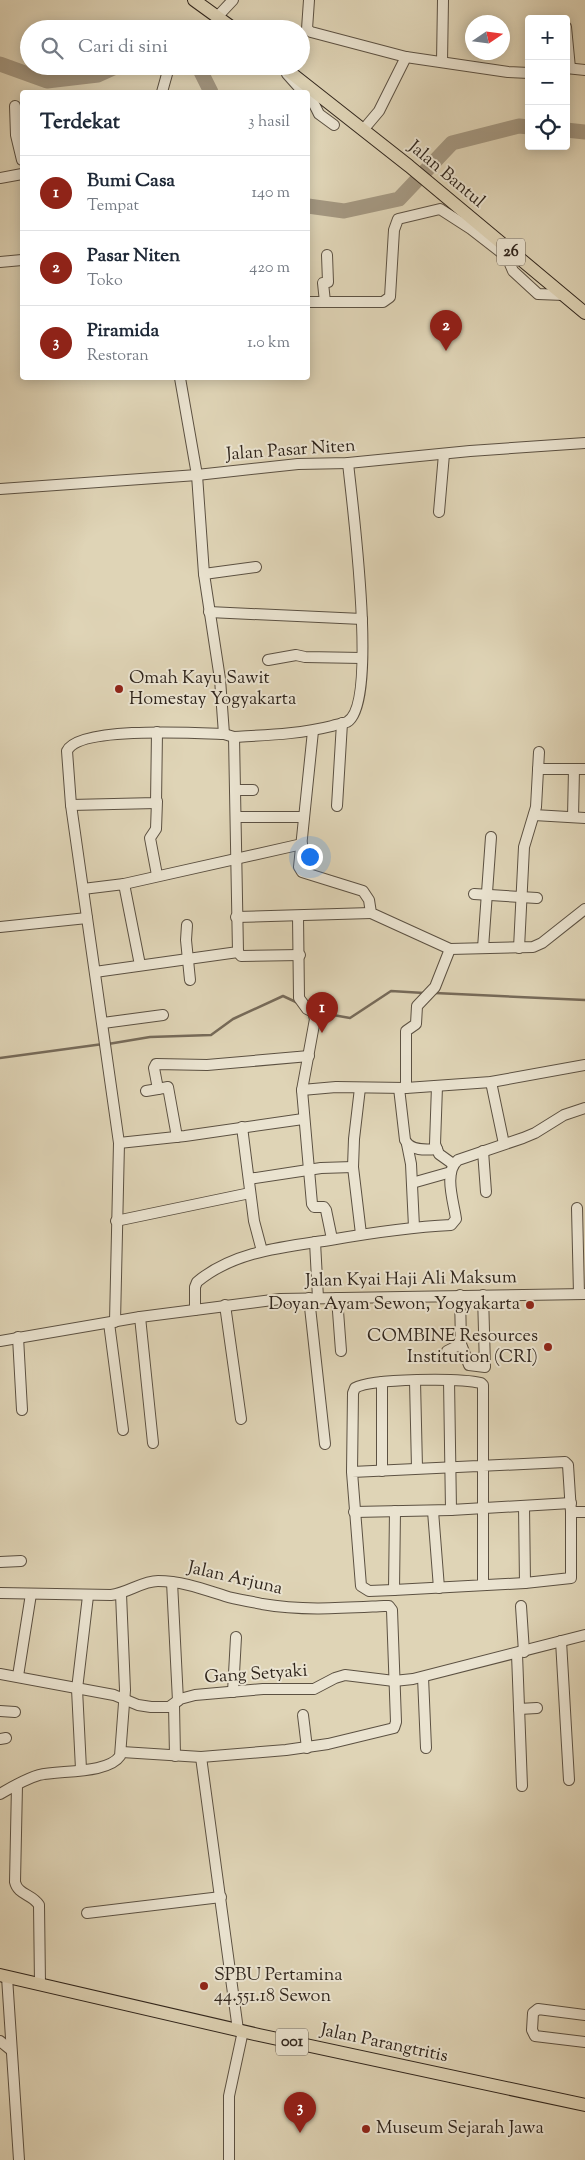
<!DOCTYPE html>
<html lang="id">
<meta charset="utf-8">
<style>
:root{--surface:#fff;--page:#f2f2f3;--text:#1f2937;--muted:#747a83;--line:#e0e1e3;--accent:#8f2418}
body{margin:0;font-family:"Sorts Mill Goudy",serif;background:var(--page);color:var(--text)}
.controls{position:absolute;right:15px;top:15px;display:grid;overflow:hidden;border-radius:5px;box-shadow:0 2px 12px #0003}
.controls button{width:45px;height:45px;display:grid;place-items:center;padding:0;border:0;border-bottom:1px solid var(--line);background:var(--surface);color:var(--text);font:25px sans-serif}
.compass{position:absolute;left:465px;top:15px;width:45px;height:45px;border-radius:50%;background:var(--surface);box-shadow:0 2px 12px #0003;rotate:77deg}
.you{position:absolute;left:309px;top:856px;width:18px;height:18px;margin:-12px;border:4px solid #fff;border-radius:50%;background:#1a73e8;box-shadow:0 0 0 8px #1a73e833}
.badge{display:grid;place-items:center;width:32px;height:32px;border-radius:50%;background:var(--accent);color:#fff;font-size:16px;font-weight:700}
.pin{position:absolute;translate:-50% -41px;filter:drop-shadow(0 1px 2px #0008)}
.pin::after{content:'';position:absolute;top:26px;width:18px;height:15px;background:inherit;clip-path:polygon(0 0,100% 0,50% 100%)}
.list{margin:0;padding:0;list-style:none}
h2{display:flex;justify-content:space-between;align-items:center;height:65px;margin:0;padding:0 20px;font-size:21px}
h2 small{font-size:16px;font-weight:400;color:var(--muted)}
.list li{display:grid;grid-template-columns:32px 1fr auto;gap:15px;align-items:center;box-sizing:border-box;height:75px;padding:0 20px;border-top:1px solid var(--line)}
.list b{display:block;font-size:19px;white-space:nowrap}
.list p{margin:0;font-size:16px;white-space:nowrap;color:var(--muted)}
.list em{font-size:16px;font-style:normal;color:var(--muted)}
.icon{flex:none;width:28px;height:28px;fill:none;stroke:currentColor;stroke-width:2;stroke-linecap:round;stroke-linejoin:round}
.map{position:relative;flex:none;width:585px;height:2160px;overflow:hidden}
.search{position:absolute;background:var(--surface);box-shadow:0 2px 12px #0003;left:20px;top:20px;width:290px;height:55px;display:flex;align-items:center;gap:12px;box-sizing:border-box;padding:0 18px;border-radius:28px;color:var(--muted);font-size:19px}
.panel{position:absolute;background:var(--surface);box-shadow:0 2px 12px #0003;left:20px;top:90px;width:290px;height:290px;border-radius:5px}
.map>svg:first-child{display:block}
</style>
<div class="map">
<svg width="585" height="2160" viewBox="0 0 585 2160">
<rect width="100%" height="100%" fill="#dfd4b6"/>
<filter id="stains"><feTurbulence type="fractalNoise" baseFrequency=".004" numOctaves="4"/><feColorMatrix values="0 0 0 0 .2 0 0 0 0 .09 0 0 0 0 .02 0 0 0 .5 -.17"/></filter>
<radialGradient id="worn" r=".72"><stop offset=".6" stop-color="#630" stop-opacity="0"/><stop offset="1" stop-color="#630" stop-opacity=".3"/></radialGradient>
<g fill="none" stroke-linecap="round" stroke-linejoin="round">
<g stroke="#766a59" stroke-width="2.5">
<path d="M435,993L585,1000"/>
<path d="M316,1012L350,1018L391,991L424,993"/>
<path d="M108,1044L150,1037L211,1035L233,1019L283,996L298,1003"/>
<path d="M0,1058L103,1044"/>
</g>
<g stroke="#a49882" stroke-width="15">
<path d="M0,64L47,81L98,75L118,66"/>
<path d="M192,66L199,68L211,92"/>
<path d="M566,130L585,132"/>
<path d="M308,206L344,211L399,199L452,143L519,126L529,127"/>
</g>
<g stroke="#5c5142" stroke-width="12">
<g id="minor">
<path d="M309,0L307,29L311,32L406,57L508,72L529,73"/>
<path d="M218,16L233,0"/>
<path d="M566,27L570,68"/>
<path d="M442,62L443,0"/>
<path d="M566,68L585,70"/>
<path d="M287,74L303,92"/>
<path d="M162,92L169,67"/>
<path d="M308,97L314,104L319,114L334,125"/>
<path d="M15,106L16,135L22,160"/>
<path d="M363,130L379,111L406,57"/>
<path d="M0,178L22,174"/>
<path d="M0,262L22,260"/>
<path d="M308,302H383L390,297L394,230L398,219L440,209L471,229L507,257L513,271L538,294L564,295"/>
<path d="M325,302L323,283L328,282L327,255"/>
<path d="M180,378L197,475L204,574L220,679L224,734"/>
<path d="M0,489L197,475L298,464L348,463L470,451L585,443"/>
<path d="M439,512L444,454"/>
<path d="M204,574L256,567"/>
<path d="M209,612L362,619"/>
<path d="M268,660L296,655L305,657L362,658"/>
<path d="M313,731L299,867L302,872L363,891L369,900L371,913L450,949L533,947L542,943L585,909"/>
<path d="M538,769H585"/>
<path d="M235,790H253"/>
<path d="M71,805L156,803L157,732"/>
<path d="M337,806L342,723"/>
<path d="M534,815L585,818"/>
<path d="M236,817H304"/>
<path d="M573,817L574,769"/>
<path d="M157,875L150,838L156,829L157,801"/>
<path d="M124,884L302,844"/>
<path d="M83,889L124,884L140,965"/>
<path d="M474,894L537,898"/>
<path d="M298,916L299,998L307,1009L313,1012L315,1019L302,1090L312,1204L314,1207H324L326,1210L332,1239"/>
<path d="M236,917L371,913"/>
<path d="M187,925L186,940L190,980"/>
<path d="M0,927L87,918"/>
<path d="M483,948L491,837"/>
<path d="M519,948L524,847L536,807L539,752"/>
<path d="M238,952L241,956L300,955"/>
<path d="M95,972L238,952L234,737"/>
<path d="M103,1023L163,1015"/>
<path d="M491,1082L504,1144"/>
<path d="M437,1086L435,1144L439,1154L453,1164"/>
<path d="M360,1088L354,1139L353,1167L361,1234"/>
<path d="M399,1088L405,1140C410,1151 426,1150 437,1149"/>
<path d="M406,1088V1031L416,1024L417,1006L435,987L450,949"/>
<path d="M302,1090L336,1087L406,1088L491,1082L585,1065"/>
<path d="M146,1091L158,1089"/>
<path d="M242,1127L254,1221L262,1251"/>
<path d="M177,1137L168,1087L158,1089L154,1068L156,1064L207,1065L309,1056"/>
<path d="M119,1143L185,1136L303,1119"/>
<path d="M407,1144L411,1164L414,1227"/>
<path d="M483,1151L486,1192"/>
<path d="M249,1179L321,1168L353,1167"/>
<path d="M412,1183L451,1172"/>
<path d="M577,1208L579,1294"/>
<path d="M116,1221L250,1193"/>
<path d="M315,1242L318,1298"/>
<path d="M309,1298L325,1444"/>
<path d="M337,1298L341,1351"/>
<path d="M225,1305L241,1419"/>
<path d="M195,1310V1287L197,1282C234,1251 284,1247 330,1240C370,1233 410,1227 451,1225L456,1219C454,1203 443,1172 458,1160L523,1138L535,1133L564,1115L585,1108"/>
<path d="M140,1317L153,1443"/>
<path d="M115,1322L119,1143L71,805L67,751C78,726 197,733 224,734L234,737C267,735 300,734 332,726C337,724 343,724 347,722C379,704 352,502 348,463"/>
<path d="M109,1323L123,1430"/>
<path d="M18,1337L22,1410"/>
<path d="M0,1341L140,1317L280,1299L585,1294"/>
<path d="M461,1344L469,1365L485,1367L483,1295"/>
<path d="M447,1351L461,1344L460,1295"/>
<path d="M449,1380L451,1510"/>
<path d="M415,1381L417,1468"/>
<path d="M382,1471V1382"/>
<path d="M352,1472C423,1468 494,1465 565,1462L568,1465L571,1512V1578L525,1583L394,1590L369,1591L361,1586L352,1472L353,1393L355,1388C372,1378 461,1378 481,1383L483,1385V1585"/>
<path d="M524,1506L525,1583"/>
<path d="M433,1511L439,1588"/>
<path d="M354,1512L451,1510L571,1503"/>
<path d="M571,1512H585"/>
<path d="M0,1562L21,1561"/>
<path d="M172,1582L178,1701"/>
<path d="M394,1590L395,1511"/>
<path d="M0,1593L111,1595C128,1593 142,1581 158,1581C182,1581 203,1589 225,1596C237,1600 250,1601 262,1604C303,1611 343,1608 384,1606H389L392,1610L396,1722L394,1728L328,1744L286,1750L201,1757L122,1752"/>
<path d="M521,1606L524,1652"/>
<path d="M561,1641L569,1780"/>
<path d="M517,1654L522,1786"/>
<path d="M0,1674L114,1695L138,1705L151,1707H169L180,1699L195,1695L263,1689H314L335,1678L345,1675L394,1681L413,1679L585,1635"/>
<path d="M18,1676L31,1594"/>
<path d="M423,1677L426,1748"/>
<path d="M233,1692L236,1637"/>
<path d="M174,1705L175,1756"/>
<path d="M519,1709L537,1708"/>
<path d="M0,1711L15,1712"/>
<path d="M303,1715L307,1748"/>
<path d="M0,1739L6,1738"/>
<path d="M201,1757L238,2030"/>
<path d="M81,1769L77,1689L88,1596"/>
<path d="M17,1785L15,1882C18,1895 32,1894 39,1905L40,1984"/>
<path d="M0,1794C12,1787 25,1779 39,1775C60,1770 108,1774 120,1756L125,1690L121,1594"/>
<path d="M87,1913L221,1897"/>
<path d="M7,1977L19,2160"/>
<path d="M585,2015L538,2009L533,2013L532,2030L535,2036L585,2042"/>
<path d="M0,2041L11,2050"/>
<path d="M229,2160V2096L243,2031"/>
</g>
</g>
<g stroke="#30251c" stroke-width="14">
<g id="major">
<path d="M194,0L234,29"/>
<path d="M282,66L409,166L585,313"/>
<path d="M0,1975L259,2035L585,2105"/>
</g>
</g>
<use href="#minor" stroke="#eae3d0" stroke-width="10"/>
<use href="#major" stroke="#dfd4b6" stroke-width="12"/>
</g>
<g fill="#8f2418" stroke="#eae3d0" stroke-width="2">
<circle cx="119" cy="689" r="5"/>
<circle cx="530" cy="1305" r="5"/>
<circle cx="548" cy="1347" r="5"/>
<circle cx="204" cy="1986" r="5"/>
<circle cx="366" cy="2129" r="5"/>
</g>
<g text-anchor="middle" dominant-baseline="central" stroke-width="4" stroke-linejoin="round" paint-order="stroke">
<g fill="#eae3d0" stroke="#685e52" stroke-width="1">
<rect x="497" y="238.5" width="28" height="27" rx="4"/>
<rect x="276" y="2028.5" width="32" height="27" rx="4"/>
</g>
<g font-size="16" font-weight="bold" fill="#30251c">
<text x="511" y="252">26</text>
<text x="292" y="2042">001</text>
</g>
<g font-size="18" fill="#30251c" stroke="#eae3d0">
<text transform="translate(446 175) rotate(40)">Jalan Bantul</text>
<text transform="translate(291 451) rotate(-4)">Jalan Pasar Niten</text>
<text transform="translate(411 1280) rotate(-1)">Jalan Kyai Haji Ali Maksum</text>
<text transform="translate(235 1579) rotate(13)">Jalan Arjuna</text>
<text transform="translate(256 1675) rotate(-4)">Gang Setyaki</text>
<text transform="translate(384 2044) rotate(12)">Jalan Parangtritis</text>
</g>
<g font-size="18" fill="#30251c" stroke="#eae3d0" text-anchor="start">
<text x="129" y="679">Omah Kayu Sawit<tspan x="129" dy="21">Homestay Yogyakarta</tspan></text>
<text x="520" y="1305" text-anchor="end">Doyan Ayam Sewon, Yogyakarta</text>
<text x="538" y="1337" text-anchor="end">COMBINE Resources<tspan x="538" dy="21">Institution (CRI)</tspan></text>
<text x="214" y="1976">SPBU Pertamina<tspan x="214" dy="21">44.551.18 Sewon</tspan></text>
<text x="376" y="2129">Museum Sejarah Jawa</text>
</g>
</g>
<rect width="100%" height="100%" filter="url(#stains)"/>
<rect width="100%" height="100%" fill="url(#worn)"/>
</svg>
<div class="controls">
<button>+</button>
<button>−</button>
<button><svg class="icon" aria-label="locate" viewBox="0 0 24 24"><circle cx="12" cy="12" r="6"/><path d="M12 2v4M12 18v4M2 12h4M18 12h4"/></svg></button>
</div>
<svg class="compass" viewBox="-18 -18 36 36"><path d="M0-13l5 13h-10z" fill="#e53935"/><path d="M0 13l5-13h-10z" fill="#747a83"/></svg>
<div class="you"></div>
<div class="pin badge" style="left:322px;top:1033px">1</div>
<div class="pin badge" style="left:446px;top:351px">2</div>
<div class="pin badge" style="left:300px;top:2133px">3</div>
<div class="search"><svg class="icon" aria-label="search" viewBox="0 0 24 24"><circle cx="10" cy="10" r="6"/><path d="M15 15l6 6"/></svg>Cari di sini</div>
<section class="panel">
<h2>Terdekat<small>3 hasil</small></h2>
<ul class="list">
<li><span class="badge">1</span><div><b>Bumi Casa</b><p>Tempat</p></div><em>140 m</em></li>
<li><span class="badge">2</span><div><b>Pasar Niten</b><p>Toko</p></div><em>420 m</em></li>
<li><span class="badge">3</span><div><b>Piramida</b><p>Restoran</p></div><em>1.0 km</em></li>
</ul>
</section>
</div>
